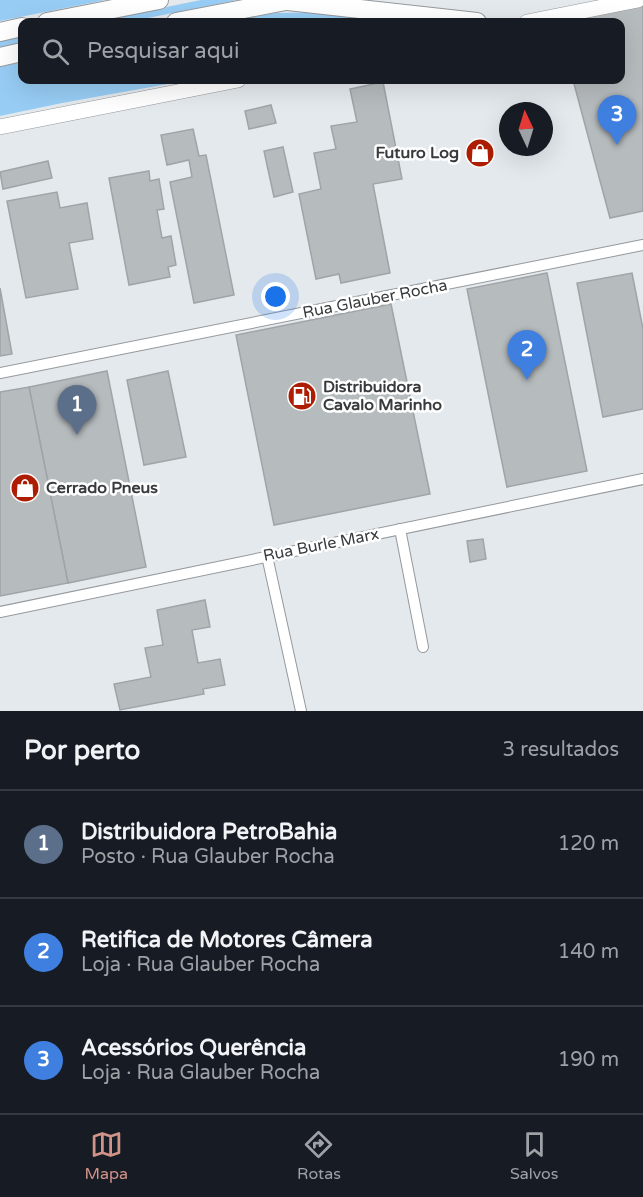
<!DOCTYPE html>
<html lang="pt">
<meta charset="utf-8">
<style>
:root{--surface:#171b24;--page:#242831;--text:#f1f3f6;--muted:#9ea1a6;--line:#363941;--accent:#d29389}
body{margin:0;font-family:"Varela Round",sans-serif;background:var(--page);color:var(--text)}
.compass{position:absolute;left:499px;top:102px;width:54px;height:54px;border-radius:50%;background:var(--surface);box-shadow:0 6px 24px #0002;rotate:356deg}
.you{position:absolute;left:276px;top:297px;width:21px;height:21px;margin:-15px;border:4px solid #fff;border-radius:50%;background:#1a73e8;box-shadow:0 0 0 9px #1a73e833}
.badge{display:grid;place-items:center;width:39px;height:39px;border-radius:50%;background:var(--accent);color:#fff;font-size:20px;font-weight:700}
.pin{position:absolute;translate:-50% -50px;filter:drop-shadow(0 2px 3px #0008)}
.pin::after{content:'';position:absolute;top:32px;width:21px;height:18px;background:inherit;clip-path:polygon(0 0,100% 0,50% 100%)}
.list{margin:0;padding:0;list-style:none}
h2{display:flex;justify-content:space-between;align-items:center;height:78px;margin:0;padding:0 24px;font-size:26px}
h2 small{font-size:20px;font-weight:400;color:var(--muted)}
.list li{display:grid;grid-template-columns:39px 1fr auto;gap:18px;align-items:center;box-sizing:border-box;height:108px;padding:0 24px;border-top:2px solid var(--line)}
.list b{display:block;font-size:22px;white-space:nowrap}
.list p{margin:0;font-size:20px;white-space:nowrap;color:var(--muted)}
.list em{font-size:20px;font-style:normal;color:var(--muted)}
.icon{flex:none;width:33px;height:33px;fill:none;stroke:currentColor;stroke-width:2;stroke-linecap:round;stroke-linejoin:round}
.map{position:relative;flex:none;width:643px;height:711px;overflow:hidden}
.search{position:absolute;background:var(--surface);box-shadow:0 6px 24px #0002;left:18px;right:18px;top:18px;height:66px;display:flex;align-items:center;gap:15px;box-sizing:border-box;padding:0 21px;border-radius:12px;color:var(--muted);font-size:22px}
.sheet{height:402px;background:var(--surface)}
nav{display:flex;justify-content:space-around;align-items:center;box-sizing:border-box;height:84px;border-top:2px solid var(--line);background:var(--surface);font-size:16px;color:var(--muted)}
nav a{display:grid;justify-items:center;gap:3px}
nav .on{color:var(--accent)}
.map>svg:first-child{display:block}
</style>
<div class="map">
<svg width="643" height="711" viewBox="0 0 643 711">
<rect width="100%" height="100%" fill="#e4e9ed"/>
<g fill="#97ccf4">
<path d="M0,0H105L0,21Z"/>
<path d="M201,0H237L128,22H92Z"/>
<path d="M332,12L445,22H224L276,13Z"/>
<path d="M22,37V44L0,49V41Z"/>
<path d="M22,62V80H190L62,103L0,116V67Z"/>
</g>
<g fill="#b6bbbe" stroke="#a0a4a8" stroke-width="1.5">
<path d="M643,5V211L610,218L573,80H620V22H560Z"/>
<path d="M383,82L402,179L373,184L390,273L341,283L339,274L316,279L299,194L321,189L314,153L336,149L331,126L357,122L350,89Z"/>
<path d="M271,105L276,123L249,129L245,111Z"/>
<path d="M193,129L199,156L206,155L234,295L194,303L170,182L192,177L189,160L167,165L161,135Z"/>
<path d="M283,147L293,192L274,197L264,151Z"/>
<path d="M48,161L52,178L3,189L0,172Z"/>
<path d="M149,171L150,181L159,179L164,209L157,210L162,238L171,236L176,265L168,267L170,277L129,285L109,178Z"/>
<path d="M57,192L60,208L87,203L93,239L69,243L78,289L26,298L7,201Z"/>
<path d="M547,273L587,471L507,487L467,289Z"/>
<path d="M632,273L643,329V409L603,417L577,283Z"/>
<path d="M0,288L12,354L0,356Z"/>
<path d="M391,304L430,494L274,525L236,335Z"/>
<path d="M107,371L146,567L68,583L29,387Z"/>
<path d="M168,371L186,457L144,465L127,380Z"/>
<path d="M29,387L68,583L0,596V392Z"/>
<path d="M483,539L486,559L470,562L467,541Z"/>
<path d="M205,600L210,627L192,630L198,663L220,659L225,685L203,689L204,694L120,710L114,684L151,677L145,648L163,645L157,610Z"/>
</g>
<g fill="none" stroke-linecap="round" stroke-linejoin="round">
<g stroke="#95999d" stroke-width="12">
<g id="street">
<path d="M0,373L643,245"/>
<path d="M400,529L423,647"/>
<path d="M267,556L301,711"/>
<path d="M0,612L643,479"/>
</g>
</g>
<g stroke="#95999d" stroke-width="16">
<g id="secondary">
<path d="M527,22L638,0"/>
<path d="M0,127L238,80"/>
</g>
</g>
<g stroke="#95999d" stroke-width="20">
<g id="highway">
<path d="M288,1L477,22"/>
<path d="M47,22L159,0"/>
<path d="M176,22L291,0"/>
<path d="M0,32L22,27"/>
<path d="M0,57L22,52"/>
</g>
</g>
<use href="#street" stroke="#fff" stroke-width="10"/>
<use href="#secondary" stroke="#fff" stroke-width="15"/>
<use href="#highway" stroke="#fff" stroke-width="18"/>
</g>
<defs>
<g id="shop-disc" transform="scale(1.5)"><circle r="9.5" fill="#ac1d03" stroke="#fff"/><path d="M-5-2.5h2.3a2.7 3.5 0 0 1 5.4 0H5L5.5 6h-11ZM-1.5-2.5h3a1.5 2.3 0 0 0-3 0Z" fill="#fff"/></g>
<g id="fuel-disc" transform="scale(1.5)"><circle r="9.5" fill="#ac1d03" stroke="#fff"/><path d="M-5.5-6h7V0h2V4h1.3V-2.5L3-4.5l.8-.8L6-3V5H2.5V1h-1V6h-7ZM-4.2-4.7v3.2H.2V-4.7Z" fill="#fff"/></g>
</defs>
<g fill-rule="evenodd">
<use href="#shop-disc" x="480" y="153"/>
<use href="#fuel-disc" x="302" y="396"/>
<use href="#shop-disc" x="25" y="488"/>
</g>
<g text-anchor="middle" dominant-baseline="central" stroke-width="5" stroke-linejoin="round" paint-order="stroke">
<g font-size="16" font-weight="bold" fill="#383a3c" stroke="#fff" text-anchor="start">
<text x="459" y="153" text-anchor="end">Futuro Log</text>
<text x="323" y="387">Distribuidora<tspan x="323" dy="18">Cavalo Marinho</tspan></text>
<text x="46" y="488">Cerrado Pneus</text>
</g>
<g font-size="16" fill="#383a3c" stroke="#fff">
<text transform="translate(375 299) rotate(-11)">Rua Glauber Rocha</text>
<text transform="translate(321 545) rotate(-11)">Rua Burle Marx</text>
</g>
</g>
</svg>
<svg class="compass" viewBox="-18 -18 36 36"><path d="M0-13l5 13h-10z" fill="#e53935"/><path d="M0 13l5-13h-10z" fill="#9ea1a6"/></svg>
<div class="you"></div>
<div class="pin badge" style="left:77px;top:435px;background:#5c6f8a">1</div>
<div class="pin badge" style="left:527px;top:380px;background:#3f7fe0">2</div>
<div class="pin badge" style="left:617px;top:145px;background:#3f7fe0">3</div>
<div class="search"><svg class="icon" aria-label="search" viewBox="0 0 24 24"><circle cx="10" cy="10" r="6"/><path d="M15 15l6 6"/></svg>Pesquisar aqui</div>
</div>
<section class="sheet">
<h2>Por perto<small>3 resultados</small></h2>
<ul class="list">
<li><span class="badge" style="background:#5c6f8a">1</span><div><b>Distribuidora PetroBahia</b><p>Posto · Rua Glauber Rocha</p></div><em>120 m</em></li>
<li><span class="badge" style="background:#3f7fe0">2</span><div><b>Retifica de Motores Câmera</b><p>Loja · Rua Glauber Rocha</p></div><em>140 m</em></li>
<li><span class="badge" style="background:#3f7fe0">3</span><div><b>Acessórios Querência</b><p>Loja · Rua Glauber Rocha</p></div><em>190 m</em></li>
</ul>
</section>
<nav>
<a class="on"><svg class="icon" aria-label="map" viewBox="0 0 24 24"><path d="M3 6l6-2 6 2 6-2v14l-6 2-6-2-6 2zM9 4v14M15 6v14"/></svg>Mapa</a>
<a><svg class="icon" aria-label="directions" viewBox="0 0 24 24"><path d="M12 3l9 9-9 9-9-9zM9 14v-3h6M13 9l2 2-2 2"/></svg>Rotas</a>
<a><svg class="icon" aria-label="saved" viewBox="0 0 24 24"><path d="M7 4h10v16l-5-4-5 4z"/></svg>Salvos</a>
</nav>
